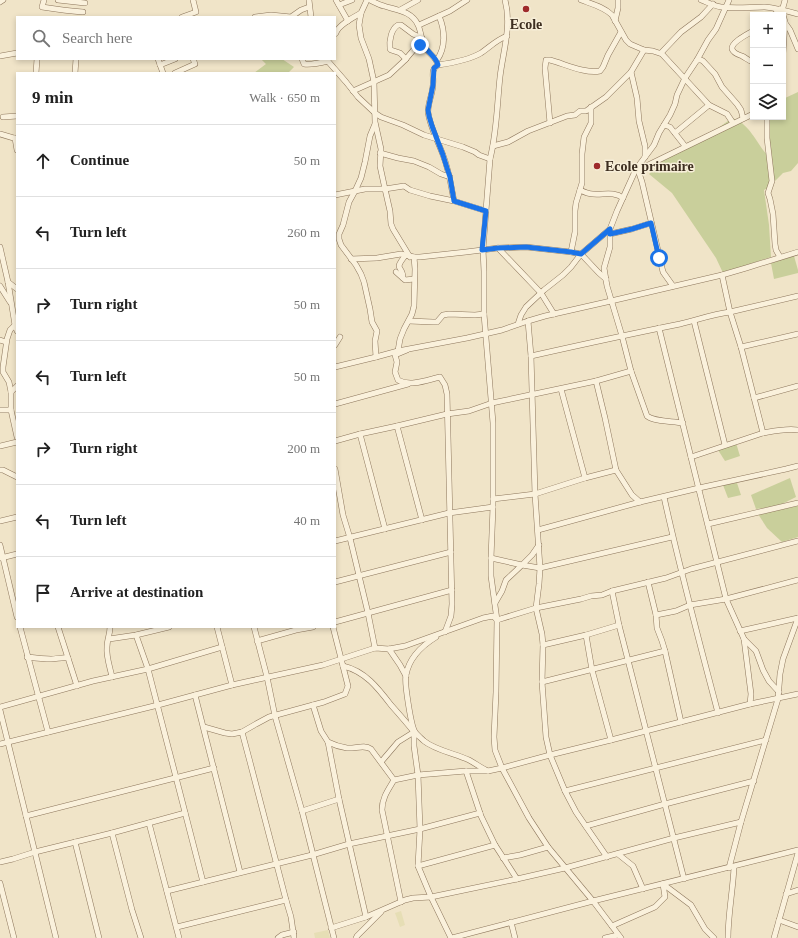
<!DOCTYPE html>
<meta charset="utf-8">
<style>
:root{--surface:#fff;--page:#f6f6f6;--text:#222;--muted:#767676;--line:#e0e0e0}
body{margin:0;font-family:"Times New Roman",serif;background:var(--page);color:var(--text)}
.controls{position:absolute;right:12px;top:12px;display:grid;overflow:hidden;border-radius:0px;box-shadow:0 2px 6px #0003}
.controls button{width:36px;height:36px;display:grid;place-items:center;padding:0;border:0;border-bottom:1px solid var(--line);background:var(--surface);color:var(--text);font:20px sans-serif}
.stop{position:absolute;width:12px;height:12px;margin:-9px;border:3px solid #1a73e8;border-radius:50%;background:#fff}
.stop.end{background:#1a73e8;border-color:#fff;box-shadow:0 1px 4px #0008}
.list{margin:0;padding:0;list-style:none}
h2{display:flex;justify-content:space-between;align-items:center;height:52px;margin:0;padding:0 16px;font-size:17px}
h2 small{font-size:13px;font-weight:400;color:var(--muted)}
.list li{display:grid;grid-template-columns:26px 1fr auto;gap:12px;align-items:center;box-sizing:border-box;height:72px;padding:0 16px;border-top:1px solid var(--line)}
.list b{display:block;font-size:15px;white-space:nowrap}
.list em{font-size:13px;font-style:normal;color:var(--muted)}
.icon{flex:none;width:22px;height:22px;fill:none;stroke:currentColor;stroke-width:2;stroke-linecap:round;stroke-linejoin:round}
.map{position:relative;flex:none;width:798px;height:938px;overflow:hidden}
.search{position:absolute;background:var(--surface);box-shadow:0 2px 6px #0003;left:16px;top:16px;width:320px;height:44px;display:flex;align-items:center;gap:10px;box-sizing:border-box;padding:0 14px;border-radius:0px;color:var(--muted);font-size:15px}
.panel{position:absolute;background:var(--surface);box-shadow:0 2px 6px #0003;left:16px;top:72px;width:320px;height:556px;border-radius:0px}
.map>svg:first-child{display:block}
</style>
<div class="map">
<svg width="798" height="938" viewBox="0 0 798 938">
<rect width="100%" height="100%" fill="#f0e4c8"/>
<g fill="#e6deb5">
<path d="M401,911L405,925L400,927L395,913Z"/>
<path d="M328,930L330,938H315L314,933Z"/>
</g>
<g fill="#c9cf9b">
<path d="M261,59H282L294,67L288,73H254L266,64Z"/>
<path d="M798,92V163L791,171L783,173L768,188L764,190L769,225L771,257L723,273L716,258L672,193L649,174L670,153L710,134L732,118C749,123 756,142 767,155L769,117H783V99Z"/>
<path d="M794,256L798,270V273L774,279L771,263Z"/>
<path d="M736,443L740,456L725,461L718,450Z"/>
<path d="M790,478L796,497L778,506L756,509L751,495Z"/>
<path d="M737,483L741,495L728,498L723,485Z"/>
<path d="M798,506V537L782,542L767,528L758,514Z"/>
</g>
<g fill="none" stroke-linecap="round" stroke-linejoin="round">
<g stroke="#8d765c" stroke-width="6">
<g id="minor">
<path d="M44,0L42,7C55,9 69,11 83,12"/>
<path d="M58,0L85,3"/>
<path d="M309,0L311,17"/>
<path d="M336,0L348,21"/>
<path d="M367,0L361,13L359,25L361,38L369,59L374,82L375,122L381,149L380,166L385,189L390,211L391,224L393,229L410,257"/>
<path d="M370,0C374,2 379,5 384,6C396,10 412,11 418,25C421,31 421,39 424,46C428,54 436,56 438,65C430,70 434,76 433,84C433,93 428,102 428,112C430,127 438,141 443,155C449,170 451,185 454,201"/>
<path d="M505,0C512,26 503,51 500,77C497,104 497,132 490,159L483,249L484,271V314L493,423V507L491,558V576L497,620L496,692L494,737L495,750L502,768L529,818L548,847L593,901L621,938"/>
<path d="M581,0C592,4 604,7 612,15L626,40L630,44L644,50L653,51L662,54L709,105L727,114L733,123"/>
<path d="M701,0C707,2 714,6 721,7C736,9 750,7 765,7C776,8 787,11 798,14"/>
<path d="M0,2L3,0"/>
<path d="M339,5L352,0"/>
<path d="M400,10L418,0"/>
<path d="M774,15L780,9"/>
<path d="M182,17L196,12L193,0"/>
<path d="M255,17L271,15L291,17L301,10L309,7"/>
<path d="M615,21L618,8V0"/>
<path d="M785,23L790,30L798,49"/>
<path d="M419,25L450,11L467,0"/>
<path d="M753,31C748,34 731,42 732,49C733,53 739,55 742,56C746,58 749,61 753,62"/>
<path d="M335,34L336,33C338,25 354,17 361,13"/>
<path d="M661,53L681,32L701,17L713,4"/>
<path d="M783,53L785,22L782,11L785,0"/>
<path d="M0,56L17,53"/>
<path d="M158,59L163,73"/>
<path d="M302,59L304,64C312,65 320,63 328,61"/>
<path d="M326,59L346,82L358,97L375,113L381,117L403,125L424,135L463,147L475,152L479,155L490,159"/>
<path d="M406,59L400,53L391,50L390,49C389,41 391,29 398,25H401L413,34L422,38"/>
<path d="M437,60C446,47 445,30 439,16"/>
<path d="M697,60H701L703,61L715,74L722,87L737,104L741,110L743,118"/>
<path d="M160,65L175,59"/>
<path d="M438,65C452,63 469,60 481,53C490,47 496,40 507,36"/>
<path d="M631,72L637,98L639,121L645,146V157"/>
<path d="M36,73L37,59"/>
<path d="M75,73L76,59"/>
<path d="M175,73L195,64L193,59"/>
<path d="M353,91L389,75L405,60L416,47L423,43"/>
<path d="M3,117L17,116"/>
<path d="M767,117V138L772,181L768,193L770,199L773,214L775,244L776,250L780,257"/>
<path d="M550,123L545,68L546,60H550C565,64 585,74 600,71L603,67L608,55L621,32"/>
<path d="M375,124L370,136L365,162L361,178L355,191L349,202L343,225L339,234V239L341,245L356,265L361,274L364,282L370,309L372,322L377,331L375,341L376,357"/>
<path d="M664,125L670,127L685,146"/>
<path d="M675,133L709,105"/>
<path d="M0,134L17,139"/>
<path d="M15,138L17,150"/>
<path d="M493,146L508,142L528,131L567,116L575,115L580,111H586L606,97L631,72L644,50"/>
<path d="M380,153L398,158L414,161L429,167L441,174L450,177"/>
<path d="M636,169L638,170L753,114"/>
<path d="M638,170L642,182L663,272L673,286"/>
<path d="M580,190C584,192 589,194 593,194C603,195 614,191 623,198"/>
<path d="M335,195L365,189H385L404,186L410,190L430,196L454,201L486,211"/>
<path d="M651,223L632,229L610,234V247L604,268L607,286L622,336L631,371L647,416C655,422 672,421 683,423"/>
<path d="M0,247L8,282L15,325L17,331"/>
<path d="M498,248L541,293L554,314"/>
<path d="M571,252L575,232V211L576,203L582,183V154L584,137L591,123V107"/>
<path d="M351,259L377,258L401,254L414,257H420L466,252L498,248L526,247L571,252L581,254L599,273L606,279"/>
<path d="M396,272L405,280L414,279"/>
<path d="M722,275L730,312L741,347L763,433"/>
<path d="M403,278C403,265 393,271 405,256"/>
<path d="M8,282L17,289"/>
<path d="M0,286L10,302"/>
<path d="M409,321L433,322H437L443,315L449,314L475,315L484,314"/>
<path d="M528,321L531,356L535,494L540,568L539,584L536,608L542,634L543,645L542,682L546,737L550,755L565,791L576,812L607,857"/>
<path d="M694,321L725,445"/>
<path d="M518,324L521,315L526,307L544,290L563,275L571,267L581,254L610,229L617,211L636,169L654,145L659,133L670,115L675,104L677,95L685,78L697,60L708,40L716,29L729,0"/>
<path d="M659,328L726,599L744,639L751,694L750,704"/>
<path d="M0,340L6,342"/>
<path d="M335,345L340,337"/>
<path d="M741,347L798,334"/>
<path d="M407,350L395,355L397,362L395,372L398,380C410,387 427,380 440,377L445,385L447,394L452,604L451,616L445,632"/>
<path d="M398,351L400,339L404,329L412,314L414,306L415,269L414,257"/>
<path d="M531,356C580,345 630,334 680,324C697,320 713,314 730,312L798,296"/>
<path d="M335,367L376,357L398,351L467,338L502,330L528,321L545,316L611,301L722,275L746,268L798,252"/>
<path d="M596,381L605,418L616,470L632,495L640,502"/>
<path d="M17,386L11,392V410L17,437"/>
<path d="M561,389L585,478"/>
<path d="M11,392L9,382L3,372V367L7,339L10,330L15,325"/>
<path d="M754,398L798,386"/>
<path d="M335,404L408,384"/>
<path d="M0,410H11"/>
<path d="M397,426L422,520"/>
<path d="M360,434L385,529"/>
<path d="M335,441L360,434L397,426L447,414L469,411L492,403L596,381L631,371"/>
<path d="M0,446L17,442"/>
<path d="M691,457L763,433C774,431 787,428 798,430"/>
<path d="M335,469L343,515L350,538L368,613L375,648"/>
<path d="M0,470H3L17,477"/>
<path d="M664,497C680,570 699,641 718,713"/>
<path d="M493,499L535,494L585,478L616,470"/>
<path d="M0,521L17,517"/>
<path d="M708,524L798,503"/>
<path d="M538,530L640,502L699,488L786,469L798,466"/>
<path d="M335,541L449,513L493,507"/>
<path d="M0,545L17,617"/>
<path d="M1,558L17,554"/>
<path d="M491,558L522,565L532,555L539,545"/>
<path d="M335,582L451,552"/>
<path d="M648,582L656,615L657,628L662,641L665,651L681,722"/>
<path d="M612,591L619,625L684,879"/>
<path d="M495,603L502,591L506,580L522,565L540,568L672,537"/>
<path d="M656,615L676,611L690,605L726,599L798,580"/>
<path d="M335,622L452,590"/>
<path d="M20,627L48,732"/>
<path d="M58,627L68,658"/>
<path d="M110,627C110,634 107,640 107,647C106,657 110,667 112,677"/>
<path d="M217,627L232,685"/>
<path d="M254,627L267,677L275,716L302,811L334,938"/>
<path d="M740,631L798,618"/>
<path d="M136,635L148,669L203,882"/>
<path d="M586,635L592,670L611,740"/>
<path d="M436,637C423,645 409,658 406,675C404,681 411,726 415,732C417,735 421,738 424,741C435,750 456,754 469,760C475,763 481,768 488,771"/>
<path d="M109,639L136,635L169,627"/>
<path d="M744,639L756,651L763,670L769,681L779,692"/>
<path d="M257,641L296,630L313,627"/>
<path d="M543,645L586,635L619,625"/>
<path d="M389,649L400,665L406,676"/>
<path d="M27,657C35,658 43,659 51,659C57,659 62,657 68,658L77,686"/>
<path d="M343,666C365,671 378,688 391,705C399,714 407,723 414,732V746L418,775L420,829L418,866L431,897L451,938"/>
<path d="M542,682L665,651"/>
<path d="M195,695L240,872"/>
<path d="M313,705L321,731L328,742L339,799L366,917"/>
<path d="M0,707L93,681L148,669L222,647"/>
<path d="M0,710L56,938"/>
<path d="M204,727L225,733L232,734L242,732L256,724L269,717L324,702L345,694L348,686L333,627"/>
<path d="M242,732L250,762L286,900L291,917L294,938"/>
<path d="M328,742C334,745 340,747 347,748C355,749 364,744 371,749L394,780C388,790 382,798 382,810L401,902"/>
<path d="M0,744L158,705L232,685L250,681L323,665L375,648L389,649L405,646L483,618L493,616L497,620L536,608L581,599L591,596L602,595L612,591L666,578L691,569L798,541"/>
<path d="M381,762L398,742L414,732"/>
<path d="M466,771L481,816L495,845L517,879"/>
<path d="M394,780L418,775L466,771H488L502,768L550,755L611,740L750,704L798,694"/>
<path d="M565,791L766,740"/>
<path d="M302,811L339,799"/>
<path d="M26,816L214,768"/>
<path d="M149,823L179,938"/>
<path d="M586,826L665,804L754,781"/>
<path d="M112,833L132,910L141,938"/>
<path d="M75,842L99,938"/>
<path d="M618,854L633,866L643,889"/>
<path d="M503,858L520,855L548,847"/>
<path d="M0,862L13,859L35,852L112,833L185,813"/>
<path d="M418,866L495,845"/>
<path d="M729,868L741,822L778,699L780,674L783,659L798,618"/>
<path d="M0,883L14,938"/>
<path d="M663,884L691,905L705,929L714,938"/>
<path d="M167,891L312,855L349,844L420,829L480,813"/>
<path d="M786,894L798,890"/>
<path d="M779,920L798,927"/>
<path d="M511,922L515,938"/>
<path d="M612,926L655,907L665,897L663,884"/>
<path d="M177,927L286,900"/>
<path d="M331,928L366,917L405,900L413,898L431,897L517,879L565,868L674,838L741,822"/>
<path d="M278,938L282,935L294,932"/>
<path d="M356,938L357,936L381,912"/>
<path d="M452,938L593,901L798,850"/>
<path d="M605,938L618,935"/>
<path d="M728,938C728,914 733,890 734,867"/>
<path d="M774,938L798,853"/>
</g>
</g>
<use href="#minor" stroke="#faf1dc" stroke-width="5"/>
</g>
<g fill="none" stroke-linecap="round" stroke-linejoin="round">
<path stroke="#1a73e8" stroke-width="5" d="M420,45L423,43C427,53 436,56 438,65L434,68L433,85L428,110L429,116L432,126L443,155L447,168L450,177L454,201L486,211L482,250L498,248L526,247L571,252L581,254L610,229V234L632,229L651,223L659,258"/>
</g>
<g fill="#9e2a2b" stroke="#f7eed8" stroke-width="1.5">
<circle cx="526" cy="9" r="4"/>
<circle cx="597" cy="166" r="4"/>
</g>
<g text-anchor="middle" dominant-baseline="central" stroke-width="3" stroke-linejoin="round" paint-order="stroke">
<g font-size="14" font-weight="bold" fill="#3d2e20" stroke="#f7eed8">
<text x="526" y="24">Ecole</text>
<text x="605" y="166" text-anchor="start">Ecole primaire</text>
</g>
</g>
</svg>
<div class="controls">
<button>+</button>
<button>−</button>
<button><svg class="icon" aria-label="layers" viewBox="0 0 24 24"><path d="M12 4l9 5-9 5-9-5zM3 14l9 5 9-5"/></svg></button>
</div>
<div class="stop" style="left:659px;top:258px"></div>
<div class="stop end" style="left:420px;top:45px"></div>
<div class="search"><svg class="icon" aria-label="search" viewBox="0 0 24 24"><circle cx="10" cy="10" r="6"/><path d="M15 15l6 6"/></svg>Search here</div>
<section class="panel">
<h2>9 min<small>Walk · 650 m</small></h2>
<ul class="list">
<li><svg class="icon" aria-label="ahead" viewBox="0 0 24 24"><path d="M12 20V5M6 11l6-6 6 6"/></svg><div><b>Continue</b></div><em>50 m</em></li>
<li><svg class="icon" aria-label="left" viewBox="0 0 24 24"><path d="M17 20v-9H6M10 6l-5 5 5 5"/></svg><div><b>Turn left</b></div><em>260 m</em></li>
<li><svg class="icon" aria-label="right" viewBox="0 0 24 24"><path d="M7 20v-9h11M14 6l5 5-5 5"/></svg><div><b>Turn right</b></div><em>50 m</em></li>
<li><svg class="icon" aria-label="left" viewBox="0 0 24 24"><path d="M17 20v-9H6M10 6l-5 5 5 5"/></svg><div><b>Turn left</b></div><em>50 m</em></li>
<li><svg class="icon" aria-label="right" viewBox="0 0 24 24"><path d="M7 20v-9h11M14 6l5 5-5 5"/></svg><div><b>Turn right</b></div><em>200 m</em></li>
<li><svg class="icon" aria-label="left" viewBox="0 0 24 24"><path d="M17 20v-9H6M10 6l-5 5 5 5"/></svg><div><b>Turn left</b></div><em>40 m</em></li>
<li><svg class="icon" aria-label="arrive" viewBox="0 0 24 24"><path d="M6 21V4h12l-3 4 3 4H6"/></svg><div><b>Arrive at destination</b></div></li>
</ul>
</section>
</div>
